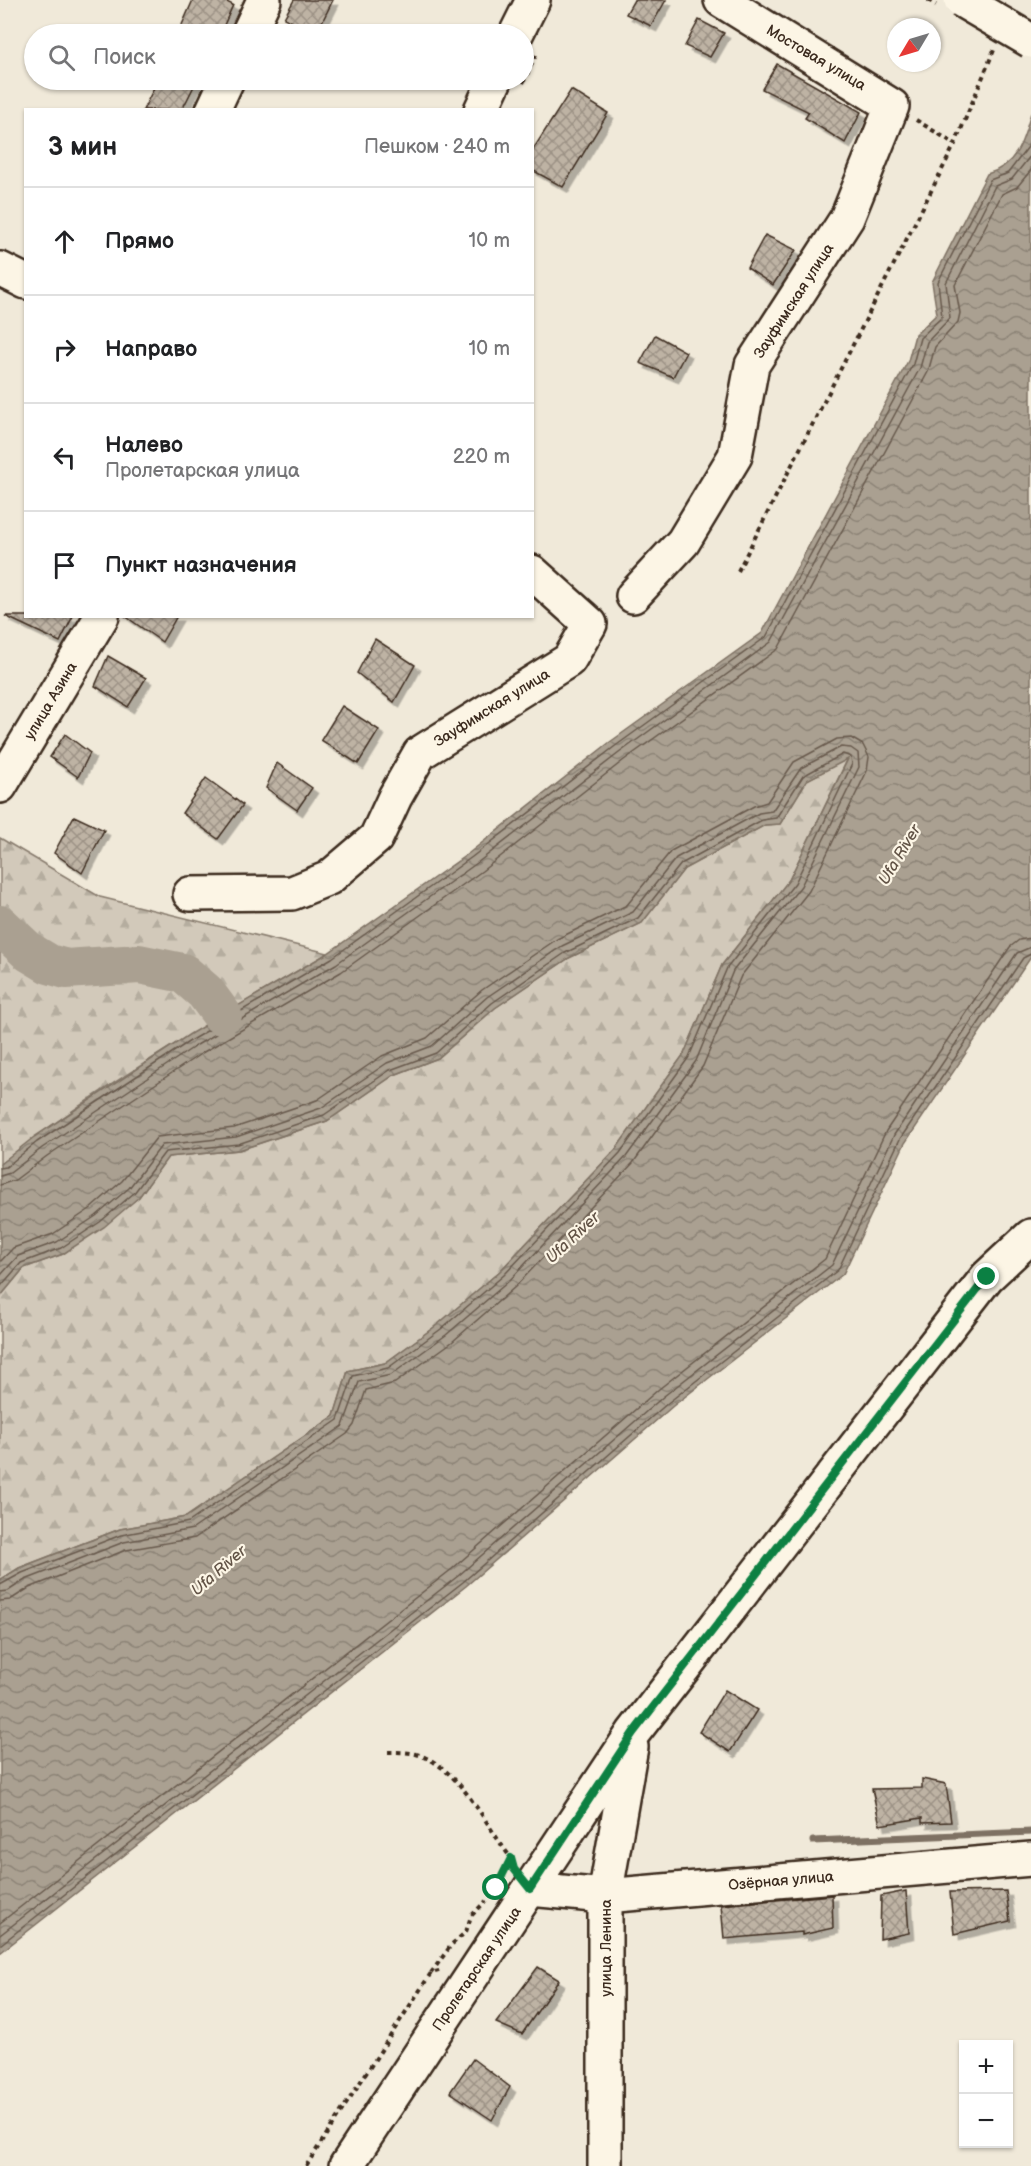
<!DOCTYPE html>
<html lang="ru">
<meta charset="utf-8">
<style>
:root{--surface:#fff;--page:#f6f6f6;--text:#202124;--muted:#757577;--line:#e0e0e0}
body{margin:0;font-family:"Balsamiq Sans",sans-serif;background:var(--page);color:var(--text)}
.controls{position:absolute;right:18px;bottom:18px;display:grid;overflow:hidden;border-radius:0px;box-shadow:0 2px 4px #0004}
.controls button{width:54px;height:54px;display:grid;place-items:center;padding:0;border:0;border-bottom:2px solid var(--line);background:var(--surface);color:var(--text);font:30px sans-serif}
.compass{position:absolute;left:887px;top:18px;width:54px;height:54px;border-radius:50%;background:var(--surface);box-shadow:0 2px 4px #0004;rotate:232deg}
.stop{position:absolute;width:18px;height:18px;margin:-14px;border:4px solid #0b8043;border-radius:50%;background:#fff}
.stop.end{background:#0b8043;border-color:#fff;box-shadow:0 2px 6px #0008}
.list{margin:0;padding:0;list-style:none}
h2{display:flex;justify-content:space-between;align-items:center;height:78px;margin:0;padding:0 24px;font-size:26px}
h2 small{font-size:20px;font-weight:400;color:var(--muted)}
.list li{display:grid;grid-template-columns:39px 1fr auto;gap:18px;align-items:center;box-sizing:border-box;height:108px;padding:0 24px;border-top:2px solid var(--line)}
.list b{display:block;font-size:22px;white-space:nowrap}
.list p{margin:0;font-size:20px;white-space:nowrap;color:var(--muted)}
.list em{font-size:20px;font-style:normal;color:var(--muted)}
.icon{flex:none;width:33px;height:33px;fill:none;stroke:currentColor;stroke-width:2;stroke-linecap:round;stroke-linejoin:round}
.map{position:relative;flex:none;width:1031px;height:2166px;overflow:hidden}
.search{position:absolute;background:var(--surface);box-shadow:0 2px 4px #0004;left:24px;top:24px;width:510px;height:66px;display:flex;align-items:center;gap:15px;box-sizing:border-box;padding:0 21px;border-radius:33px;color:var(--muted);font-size:22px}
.panel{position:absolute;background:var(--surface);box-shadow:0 2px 4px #0004;left:24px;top:108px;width:510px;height:510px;border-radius:0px}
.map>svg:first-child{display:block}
</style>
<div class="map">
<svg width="1031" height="2166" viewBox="0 0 1031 2166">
<defs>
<pattern id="forest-firs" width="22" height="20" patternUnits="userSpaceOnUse" patternTransform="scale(1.5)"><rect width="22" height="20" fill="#d2c9ba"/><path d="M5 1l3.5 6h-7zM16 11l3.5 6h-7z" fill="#b5ad9f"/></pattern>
<pattern id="water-waves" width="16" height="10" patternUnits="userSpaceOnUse" patternTransform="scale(1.5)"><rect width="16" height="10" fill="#aaa091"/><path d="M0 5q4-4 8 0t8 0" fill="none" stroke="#8c8376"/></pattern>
<pattern id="building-cross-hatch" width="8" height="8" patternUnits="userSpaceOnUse" patternTransform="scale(1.5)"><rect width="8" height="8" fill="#beb3a4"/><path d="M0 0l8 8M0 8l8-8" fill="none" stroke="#9c9285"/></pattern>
<filter id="shadow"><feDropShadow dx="5.5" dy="5.5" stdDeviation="0" flood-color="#0004"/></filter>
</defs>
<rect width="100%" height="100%" fill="#f0e9d9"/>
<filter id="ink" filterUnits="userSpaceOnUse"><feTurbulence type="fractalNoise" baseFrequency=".0167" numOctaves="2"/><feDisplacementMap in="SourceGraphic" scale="12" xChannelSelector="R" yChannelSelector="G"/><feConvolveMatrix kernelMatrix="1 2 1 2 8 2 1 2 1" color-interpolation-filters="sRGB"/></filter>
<g filter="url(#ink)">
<g fill="url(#forest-firs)" stroke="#867a6c" stroke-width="1.5">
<path d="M848,758L789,880L722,965L684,1054L616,1149L500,1271L437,1325L385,1363L348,1371L334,1416L186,1517L120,1529L19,1568L0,1580V1297L24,1268L63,1254L139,1197L168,1157L239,1150L327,1121L394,1075L438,1058L495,1008L569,958L642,923L684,869L765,825L780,824L807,780Z"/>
<path d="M0,838L100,897L328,953C216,1019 102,1084 0,1164Z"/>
</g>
<path fill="url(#water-waves)" stroke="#7e7163" stroke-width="1.5" d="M1031,113V957L905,1143L843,1274L673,1406L466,1586L0,1953V1580L19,1568L120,1529L186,1517L334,1416L348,1371L385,1363L437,1325L500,1271L616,1149L684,1054L722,965L789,880L848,759L807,780L780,824L765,825L684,869L642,923L569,958L495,1008L438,1058L394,1075L327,1121L239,1150L168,1157L139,1197L104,1227L63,1254L24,1268L0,1297V1164L34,1137L190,1034L328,953L469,853L610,742L762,633L908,361L915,335L937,314L932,282L987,174C1017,165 1023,142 1031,113Z"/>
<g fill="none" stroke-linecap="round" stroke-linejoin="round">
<g stroke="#67594c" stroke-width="1.5">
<path d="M0,1168L6,1167L37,1142L193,1039L332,958L472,857L614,747L766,637L913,364L920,338L942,317L938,282L990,180L1008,173L1028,147L1031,137"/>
<path d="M0,1176L10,1173L42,1148L197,1045L336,964L477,863L619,753L771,642L920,368L927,342L950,318L946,283L995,186L1012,179L1031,155"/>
<path d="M0,1185L15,1180L47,1156L202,1053L341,972L482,871L624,760L778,649L928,372L935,347L958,322L960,313L955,285L1002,194L1017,187L1031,170"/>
<path d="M0,1262L13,1248L53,1234L90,1209L122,1181L157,1137L234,1128L317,1100L382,1056L427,1038L482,990L557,939L627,905L671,851L754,806L767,802L794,762L837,739L851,738L863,745L869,757L867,771L809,891L741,976L703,1066L633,1163L515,1287L452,1342L395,1383L366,1390L354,1425L347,1434L195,1538L126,1550L29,1588L10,1600L0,1601"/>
<path d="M0,1276L18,1256L57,1242L96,1216L129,1188L162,1145L236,1137L321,1108L387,1063L432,1046L487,997L562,946L633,912L676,858L759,813L772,811L801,768L841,747L851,748L858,753L859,767L801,886L733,971L696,1061L626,1157L509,1281L446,1335L391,1375L359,1382L343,1426L193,1529L124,1542L25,1580L8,1591L0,1592"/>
<path d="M0,1287L21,1263L61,1248L100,1222L134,1193L165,1152L238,1144L324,1115L390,1070L436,1053L492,1003L565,953L638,918L681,864L762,820L776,818L803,776L843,754L851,757L852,764L795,883L727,968L689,1057L620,1153L504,1275L441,1329L388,1368L353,1376L338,1420L189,1522L121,1535L22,1573L0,1585"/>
<path d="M0,1923L452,1569L659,1389L825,1259L886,1131L1010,947L1019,940L1031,938"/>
<path d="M0,1935L458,1576L664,1396L832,1265L894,1135L1017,953L1031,947"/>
<path d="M0,1945L463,1582L669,1402L838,1270L900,1139L1023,958L1031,954"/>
</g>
<path stroke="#7e7163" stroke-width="7" d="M813,1841L1031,1832"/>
<path stroke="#aaa091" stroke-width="40" d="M0,925L29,952L49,964L66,969L139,964L183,973L205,992L222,1015"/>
</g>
<g fill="url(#building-cross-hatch)" stroke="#3b2a1e" stroke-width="1.5" filter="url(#shadow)">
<path d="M193,0H223L233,5L220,34H198L181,27Z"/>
<path d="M294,0H333L316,34L284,18Z"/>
<path d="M634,0H666L651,26L626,14Z"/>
<path d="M699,20L724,33L710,57L685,46Z"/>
<path d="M777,64L861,112L845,143L805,118L809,112L762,89Z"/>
<path d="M158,80H197L182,110H143Z"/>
<path d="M571,90L608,113L563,187L532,170V151Z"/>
<path d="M765,235L796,250L773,285L747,268Z"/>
<path d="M655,335L686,352L673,377L640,363Z"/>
<path d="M5,616H73L60,642Z"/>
<path d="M125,616H177L162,642Z"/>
<path d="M375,639L415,665L394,702L357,673Z"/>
<path d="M108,656L146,678L128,707L95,686Z"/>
<path d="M342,706L379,730L358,764L321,740Z"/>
<path d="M65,734L90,753L78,777L50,757Z"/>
<path d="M277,763L312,788L297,810L266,788Z"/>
<path d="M206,778L243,805L218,839L182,813Z"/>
<path d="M74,816L104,830L82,873L54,853Z"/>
<path d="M725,1690L757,1710L730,1752L699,1732Z"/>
<path d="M922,1779L946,1784L951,1822L922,1823V1818L880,1825L872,1789L922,1788Z"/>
<path d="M906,1891L909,1933L880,1939L881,1896Z"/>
<path d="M1006,1891L1010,1921L954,1934L950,1892Z"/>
<path d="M832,1895L833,1928L802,1935V1932L724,1939L721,1905Z"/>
<path d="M538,1967L559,1980L522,2034L496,2023Z"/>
<path d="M473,2059L510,2087L492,2120L450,2092Z"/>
</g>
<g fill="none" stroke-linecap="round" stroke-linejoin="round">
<g stroke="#3b2a1e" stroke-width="38">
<g id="minor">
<path d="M248,34L264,0"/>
<path d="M516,34L533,0"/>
<path d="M213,110L227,80"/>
<path d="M481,110L495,80"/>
<path d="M0,269L26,282"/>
<path d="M633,596L683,542L735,456L752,365L847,218L892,106L721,0"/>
<path d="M0,786L102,616"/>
<path d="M190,894L292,893L329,878L376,838L395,797L420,753L569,660L590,624L532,572"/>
<path d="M530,1889L605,1896L1031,1859"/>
<path d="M346,2166L633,1733L987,1277L1031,1236"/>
<path d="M605,2166V1896L631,1747"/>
</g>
</g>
<g stroke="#3b2a1e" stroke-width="4" stroke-dasharray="4.5 4.5" stroke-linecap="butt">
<path d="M928,0L936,5"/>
<path d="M523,83L536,55"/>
<path d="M916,120L955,144"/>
<path d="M738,571L955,144L994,50"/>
<path d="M388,1752C397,1752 407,1752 416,1754C459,1766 485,1824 511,1858L513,1865"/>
<path d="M498,1882L511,1858"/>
<path d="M431,1973L452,1944L466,1932L471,1916L486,1901"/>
<path d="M306,2166L431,1973L443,1970"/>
</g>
<use href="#minor" stroke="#fcf5e5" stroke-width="33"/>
<g stroke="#3b2a1e" stroke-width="38" stroke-linecap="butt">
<path id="major-bridge" d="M961,0L1031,41"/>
</g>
<use href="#major-bridge" stroke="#fcf5e5" stroke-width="33"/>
</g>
</g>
<g fill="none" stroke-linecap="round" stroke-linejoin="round" filter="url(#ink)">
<path stroke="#0b8043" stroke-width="8" d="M496,1888L511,1858L514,1869L530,1889L633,1733L987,1277"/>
</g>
<g text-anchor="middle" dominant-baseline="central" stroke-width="4.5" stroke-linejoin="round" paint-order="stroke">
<g font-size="15" fill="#3b2a1e" stroke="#fcf5e5">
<text transform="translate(816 58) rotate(31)">Мостовая улица</text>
<text transform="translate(794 301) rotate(-57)">Зауфимская улица</text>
<text transform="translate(51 701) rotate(-59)">улица Азина</text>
<text transform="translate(492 708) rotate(-32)">Зауфимская улица</text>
<text transform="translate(781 1881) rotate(-5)">Озёрная улица</text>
<text transform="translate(606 1948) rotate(-90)">улица Ленина</text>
<text transform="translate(477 1969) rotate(-56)">Пролетарская улица</text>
</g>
<g font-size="16" font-style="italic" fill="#625346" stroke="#fcf5e5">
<text transform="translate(900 855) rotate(-59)">Ufa River</text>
<text transform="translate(573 1238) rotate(-43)">Ufa River</text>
<text transform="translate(219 1571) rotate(-41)">Ufa River</text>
</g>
</g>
</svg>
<div class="controls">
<button>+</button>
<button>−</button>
</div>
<svg class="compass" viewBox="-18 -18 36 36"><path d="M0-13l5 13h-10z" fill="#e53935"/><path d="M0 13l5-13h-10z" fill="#757577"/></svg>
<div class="stop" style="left:496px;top:1888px"></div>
<div class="stop end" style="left:987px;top:1277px"></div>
<div class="search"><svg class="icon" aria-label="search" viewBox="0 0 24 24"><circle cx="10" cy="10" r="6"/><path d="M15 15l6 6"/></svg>Поиск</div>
<section class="panel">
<h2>3 мин<small>Пешком · 240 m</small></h2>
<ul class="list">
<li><svg class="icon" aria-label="ahead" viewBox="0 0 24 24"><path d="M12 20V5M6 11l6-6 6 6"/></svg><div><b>Прямо</b></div><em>10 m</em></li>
<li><svg class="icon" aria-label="right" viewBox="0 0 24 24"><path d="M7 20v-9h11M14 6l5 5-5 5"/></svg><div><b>Направо</b></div><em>10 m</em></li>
<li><svg class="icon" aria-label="left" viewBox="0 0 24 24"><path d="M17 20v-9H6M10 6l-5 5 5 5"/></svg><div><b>Налево</b><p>Пролетарская улица</p></div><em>220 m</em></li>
<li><svg class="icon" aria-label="arrive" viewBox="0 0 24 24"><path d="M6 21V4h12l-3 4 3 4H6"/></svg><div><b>Пункт назначения</b></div></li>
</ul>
</section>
</div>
